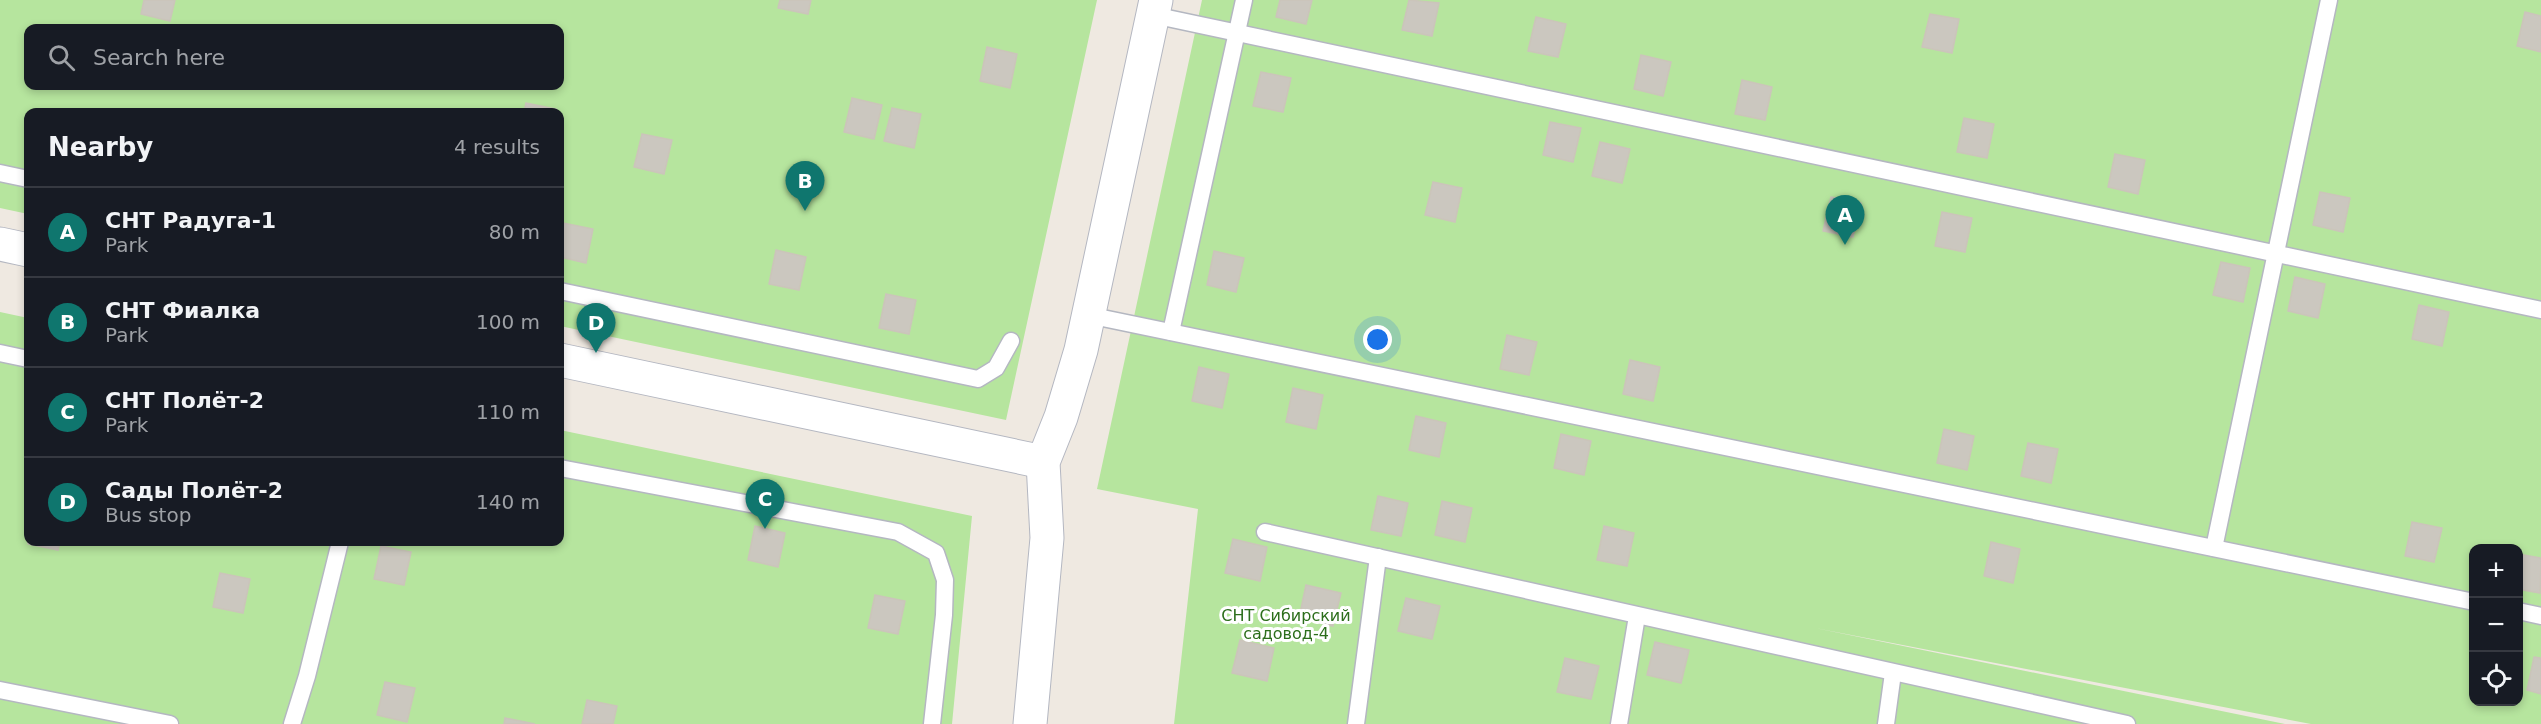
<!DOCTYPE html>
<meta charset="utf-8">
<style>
:root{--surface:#171b24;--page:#20242c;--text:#f1f3f6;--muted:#9ea1a6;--line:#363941;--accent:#0f766e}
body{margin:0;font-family:"DejaVu Sans",sans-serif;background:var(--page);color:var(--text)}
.controls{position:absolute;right:18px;bottom:18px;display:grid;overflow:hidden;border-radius:12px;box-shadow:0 3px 9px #0003}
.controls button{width:54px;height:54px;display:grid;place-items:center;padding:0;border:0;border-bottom:2px solid var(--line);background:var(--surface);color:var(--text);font:30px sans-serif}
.you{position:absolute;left:1378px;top:340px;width:21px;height:21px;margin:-15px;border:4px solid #fff;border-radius:50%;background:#1a73e8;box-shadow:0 0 0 9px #1a73e833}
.badge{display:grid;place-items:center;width:39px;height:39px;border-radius:50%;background:var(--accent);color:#fff;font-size:20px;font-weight:700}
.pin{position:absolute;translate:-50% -50px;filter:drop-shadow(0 2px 3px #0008)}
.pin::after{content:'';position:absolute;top:32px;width:21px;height:18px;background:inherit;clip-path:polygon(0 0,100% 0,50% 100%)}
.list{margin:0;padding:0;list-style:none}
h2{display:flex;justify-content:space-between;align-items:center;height:78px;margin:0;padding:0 24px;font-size:26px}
h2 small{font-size:20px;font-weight:400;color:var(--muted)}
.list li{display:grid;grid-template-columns:39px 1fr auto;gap:18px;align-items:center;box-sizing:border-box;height:90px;padding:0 24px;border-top:2px solid var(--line)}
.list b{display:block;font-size:22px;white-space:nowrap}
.list p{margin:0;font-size:20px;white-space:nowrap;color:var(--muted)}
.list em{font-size:20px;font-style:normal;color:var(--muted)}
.icon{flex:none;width:33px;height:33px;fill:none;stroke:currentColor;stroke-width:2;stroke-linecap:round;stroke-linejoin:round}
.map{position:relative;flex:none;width:2541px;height:724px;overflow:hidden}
.search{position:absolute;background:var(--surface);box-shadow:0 3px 9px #0003;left:24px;top:24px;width:540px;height:66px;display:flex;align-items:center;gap:15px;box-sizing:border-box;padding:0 21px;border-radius:12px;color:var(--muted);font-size:22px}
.panel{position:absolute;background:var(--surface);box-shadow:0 3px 9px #0003;left:24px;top:108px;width:540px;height:438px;border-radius:12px}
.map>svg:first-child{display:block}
</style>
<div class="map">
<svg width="2541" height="724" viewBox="0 0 2541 724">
<rect width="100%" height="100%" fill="#efe9e1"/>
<g fill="#b6e59e" fill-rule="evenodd">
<path d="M0,0H1097L1006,420L560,326V112H28V214L0,208ZM28,28H560V86H28Z"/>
<path d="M1202,0H2541V724H2311L1815,628L2285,724H1174L1198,509L1097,489ZM2474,548H2518V702H2474Z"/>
<path d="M0,312L28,318V542H560V430L972,516L952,724H0Z"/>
</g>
<g fill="#cbc7bf" stroke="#cbc5ba" stroke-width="1.5">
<path d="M144,0H175L170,21L141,14Z"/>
<path d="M780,0H811L808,14L778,8Z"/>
<path d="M1280,0H1312L1306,24L1276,17Z"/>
<path d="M1409,0L1439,3L1432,36L1402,30Z"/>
<path d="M2525,12L2541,16V52L2517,46Z"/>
<path d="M1930,14L1959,19L1952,53L1922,47Z"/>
<path d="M1536,17L1566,24L1558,57L1528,51Z"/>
<path d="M987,47L1017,54L1010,88L980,81Z"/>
<path d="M1641,55L1671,62L1663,96L1634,89Z"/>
<path d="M1261,72L1291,78L1283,112L1253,106Z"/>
<path d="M1742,80L1772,87L1765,120L1735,114Z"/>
<path d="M852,98L882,105L874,139L844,132Z"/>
<path d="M526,103L556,109V112H524Z"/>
<path d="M892,108L921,114L914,148L884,141Z"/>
<path d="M1964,118L1994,124L1987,158L1957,152Z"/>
<path d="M1550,122L1581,128L1573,162L1543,155Z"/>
<path d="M642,134L672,140L664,174L634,167Z"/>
<path d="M1600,142L1630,149L1622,183L1592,176Z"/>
<path d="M2115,154L2145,160L2138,194L2108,187Z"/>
<path d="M1433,182L1462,188L1455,222L1425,215Z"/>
<path d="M2320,192L2350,198L2343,232L2313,225Z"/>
<path d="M1831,197L1861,203L1853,237L1823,231Z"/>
<path d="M1942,212L1972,218L1965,252L1935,246Z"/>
<path d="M563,223L593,229L586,263L560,257Z"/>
<path d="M776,250L806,257L799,290L769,284Z"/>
<path d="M1214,251L1244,258L1236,292L1207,285Z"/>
<path d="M2221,262L2250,268L2243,302L2213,295Z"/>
<path d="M2295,277L2325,284L2318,318L2288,311Z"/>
<path d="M886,294L916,300L909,334L879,328Z"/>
<path d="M2419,305L2449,312L2442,346L2412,339Z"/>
<path d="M1507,335L1537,342L1529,375L1500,369Z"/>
<path d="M1630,360L1660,367L1653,401L1623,394Z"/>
<path d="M1199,367L1229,374L1222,408L1192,401Z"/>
<path d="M1293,388L1323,395L1316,429L1286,422Z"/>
<path d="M1416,416L1446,423L1439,457L1409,450Z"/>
<path d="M1944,429L1974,436L1967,470L1937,463Z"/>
<path d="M1561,434L1591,441L1584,475L1554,468Z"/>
<path d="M2028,443L2058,449L2051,483L2021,476Z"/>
<path d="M1378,496L1408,503L1401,536L1371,530Z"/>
<path d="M1442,501L1472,508L1465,542L1435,535Z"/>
<path d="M2412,522L2442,528L2434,562L2405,556Z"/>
<path d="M755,526L785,533L778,567L748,560Z"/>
<path d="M1604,526L1634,533L1627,566L1597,560Z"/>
<path d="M1233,539L1267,547L1260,581L1225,573Z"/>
<path d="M28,541V542H60L58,550L28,544Z"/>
<path d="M1991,542L2020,549L2013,583L1984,576Z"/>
<path d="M381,546L411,552L404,585L374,579Z"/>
<path d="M2518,554L2541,558L2540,593L2518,589Z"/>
<path d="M220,573L250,579L243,613L213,607Z"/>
<path d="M1306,585L1341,593L1333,626L1299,618Z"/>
<path d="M875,595L905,601L898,634L868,628Z"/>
<path d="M1406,598L1440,606L1432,639L1398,631Z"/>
<path d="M1240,640L1274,648L1267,681L1232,673Z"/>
<path d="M1655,642L1689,650L1681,683L1647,675Z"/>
<path d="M2534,657L2541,658V694L2527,690Z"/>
<path d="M1565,658L1599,666L1591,699L1557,692Z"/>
<path d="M385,682L415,688L407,722L377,715Z"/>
<path d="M587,700L617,706L613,724H582Z"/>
<path d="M505,718L535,724H504Z"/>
</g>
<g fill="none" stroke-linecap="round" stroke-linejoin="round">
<g stroke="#b4b7c1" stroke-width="19">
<g id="service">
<path d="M1153,15L2541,310"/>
<path d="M0,173L28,179"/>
<path d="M560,291L978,379L996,368L1011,341"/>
<path d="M1088,315L2474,602"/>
<path d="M1171,332L1244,0"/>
<path d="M0,353L28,359"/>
<path d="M560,468L898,532L936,553L945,580L944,615L932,724"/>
<path d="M1265,532L2127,724"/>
<path d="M2214,548L2329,0"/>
<path d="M2518,611L2541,616"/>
<path d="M0,690L170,724"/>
<path d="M292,724L307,676L340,542"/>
<path d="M1356,724L1378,557"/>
<path d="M1619,724L1637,616"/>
<path d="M1886,724L1893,673"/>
</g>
</g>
<g stroke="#b4b7c1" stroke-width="35">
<g id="tertiary">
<path d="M0,244L28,250"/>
<path d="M560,360L1043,462"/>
<path d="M1030,724L1047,538L1043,462L1061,417L1081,350L1156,0"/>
</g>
</g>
<use href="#service" stroke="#fff" stroke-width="16"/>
<use href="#tertiary" stroke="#fff" stroke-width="33"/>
</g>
<g text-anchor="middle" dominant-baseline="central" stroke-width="6" stroke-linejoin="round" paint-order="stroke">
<g font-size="16" fill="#2c6e1b" stroke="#fff">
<text x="1286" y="615">СНТ Сибирский<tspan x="1286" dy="18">садовод-4</tspan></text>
</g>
</g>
</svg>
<div class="controls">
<button>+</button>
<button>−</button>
<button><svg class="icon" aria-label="locate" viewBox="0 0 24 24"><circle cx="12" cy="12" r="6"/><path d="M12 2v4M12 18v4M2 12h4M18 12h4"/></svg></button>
</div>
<div class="you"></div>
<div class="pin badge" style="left:1845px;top:245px">A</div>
<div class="pin badge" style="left:805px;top:211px">B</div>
<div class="pin badge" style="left:765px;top:529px">C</div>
<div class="pin badge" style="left:596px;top:353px">D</div>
<div class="search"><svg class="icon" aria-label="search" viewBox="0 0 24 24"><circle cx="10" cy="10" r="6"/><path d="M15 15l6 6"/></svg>Search here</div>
<section class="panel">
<h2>Nearby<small>4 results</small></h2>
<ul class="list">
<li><span class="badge">A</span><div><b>СНТ Радуга-1</b><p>Park</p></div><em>80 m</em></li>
<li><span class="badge">B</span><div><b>СНТ Фиалка</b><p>Park</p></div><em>100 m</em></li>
<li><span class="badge">C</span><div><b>СНТ Полёт-2</b><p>Park</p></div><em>110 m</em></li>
<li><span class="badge">D</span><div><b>Сады Полёт-2</b><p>Bus stop</p></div><em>140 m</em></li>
</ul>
</section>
</div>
